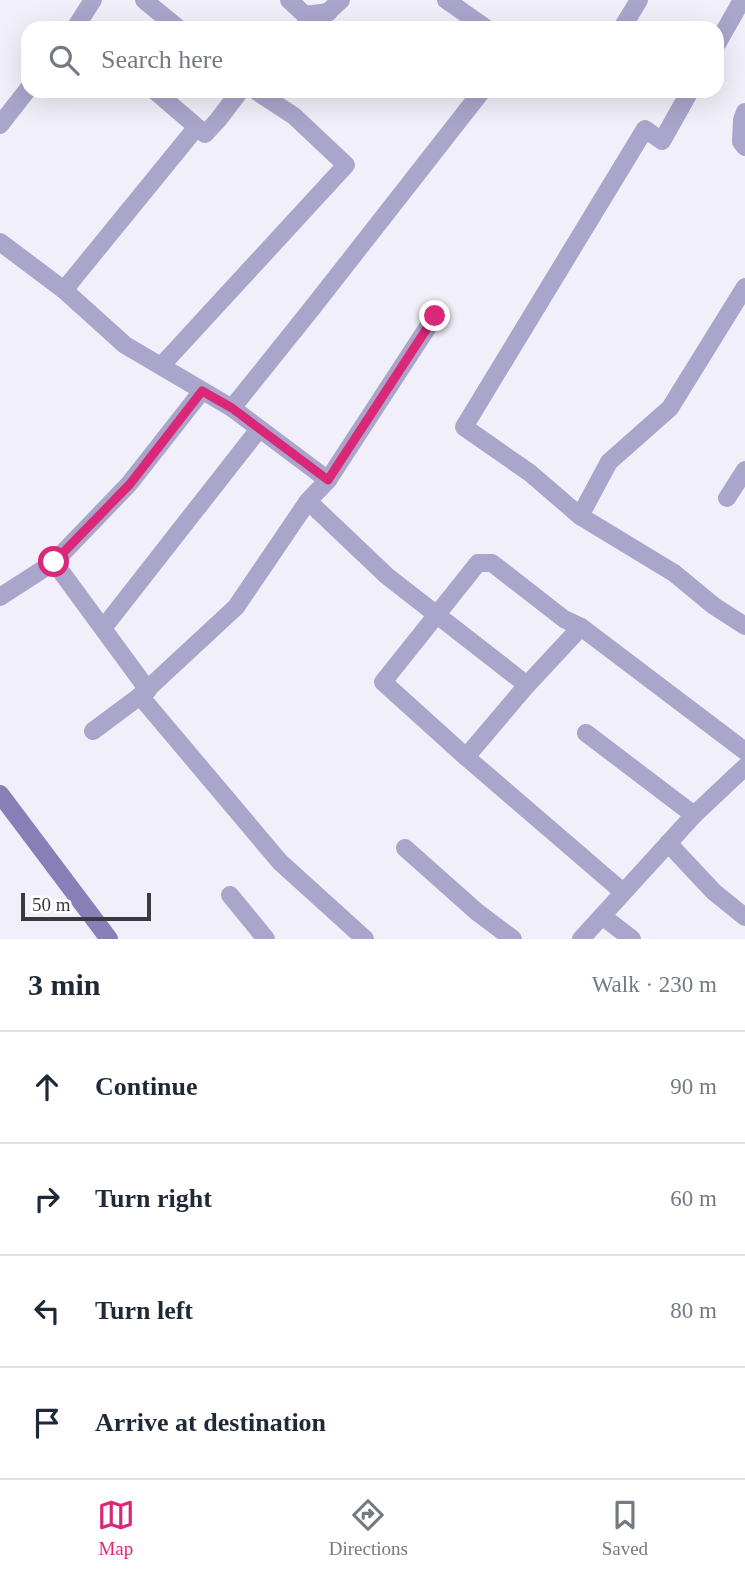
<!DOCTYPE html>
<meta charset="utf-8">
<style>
:root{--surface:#fff;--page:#f2f2f3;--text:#1f2937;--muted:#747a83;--line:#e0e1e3;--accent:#db2777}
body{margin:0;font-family:"Times New Roman",serif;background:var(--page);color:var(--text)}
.scale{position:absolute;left:21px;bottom:18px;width:130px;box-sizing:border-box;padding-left:7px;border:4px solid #3a393d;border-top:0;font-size:19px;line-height:24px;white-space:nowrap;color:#3a393d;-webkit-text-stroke:5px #fff;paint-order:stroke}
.stop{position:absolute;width:21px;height:21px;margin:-16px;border:5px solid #db2777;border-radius:50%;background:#fff}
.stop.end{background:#db2777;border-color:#fff;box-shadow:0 2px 7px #0008}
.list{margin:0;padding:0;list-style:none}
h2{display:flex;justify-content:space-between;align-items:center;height:91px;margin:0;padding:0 28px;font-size:30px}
h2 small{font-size:23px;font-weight:400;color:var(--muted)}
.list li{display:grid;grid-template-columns:46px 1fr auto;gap:21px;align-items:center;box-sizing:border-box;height:112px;padding:0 28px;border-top:2px solid var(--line)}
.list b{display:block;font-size:26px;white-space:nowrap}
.list em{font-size:23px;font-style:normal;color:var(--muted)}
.icon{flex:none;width:38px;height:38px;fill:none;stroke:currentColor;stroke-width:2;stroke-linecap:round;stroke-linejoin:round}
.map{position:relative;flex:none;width:745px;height:939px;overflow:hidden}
.search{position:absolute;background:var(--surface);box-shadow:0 7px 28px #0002;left:21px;right:21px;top:21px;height:77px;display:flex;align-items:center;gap:18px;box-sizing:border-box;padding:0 24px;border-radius:21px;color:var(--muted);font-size:26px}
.sheet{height:539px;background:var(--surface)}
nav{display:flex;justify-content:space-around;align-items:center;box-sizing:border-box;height:98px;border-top:2px solid var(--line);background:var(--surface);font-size:19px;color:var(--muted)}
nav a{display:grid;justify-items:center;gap:4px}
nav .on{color:var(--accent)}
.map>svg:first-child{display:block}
</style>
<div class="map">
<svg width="745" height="939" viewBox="0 0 745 939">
<rect width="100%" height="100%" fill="#f1f0fa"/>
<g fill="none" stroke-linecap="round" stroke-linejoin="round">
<g stroke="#aaa5cb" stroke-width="18">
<path d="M144,0L178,28"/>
<path d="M289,0L305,15L329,12"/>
<path d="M446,0L486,28"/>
<path d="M75,28L93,0"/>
<path d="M310,28L341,0"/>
<path d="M622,28L639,0"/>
<path d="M717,44L742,0"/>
<path d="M155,91L205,134L218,120L240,91"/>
<path d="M690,91L662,141L645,129L464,427L530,473L580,516L674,573L714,606L745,626"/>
<path d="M745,112L742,120L741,142L745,147"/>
<path d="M0,125L28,89"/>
<path d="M0,242L64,290L125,345L232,408L328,480L308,501L387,576L527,685"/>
<path d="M64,290L196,128"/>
<path d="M161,366L346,165L294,116L256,91"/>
<path d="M232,408L313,307L482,91"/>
<path d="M328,480L435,316"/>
<path d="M727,498L745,470"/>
<path d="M580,516L609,462L670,408L745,287"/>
<path d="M0,597L54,562"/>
<path d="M104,627L259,429"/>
<path d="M148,690L54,562L129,484L202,391"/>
<path d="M140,696L280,862L365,939"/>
<path d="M93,731L140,696L236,607L308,501"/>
<path d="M586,733L694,815"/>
<path d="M466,757L527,685L581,627"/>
<path d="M668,843L714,892L745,917"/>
<path d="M405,848L477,912L513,939"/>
<path d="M623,892L466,757L383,682L478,563H492L564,619L581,627L745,751"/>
<path d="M230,895L266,939"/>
<path d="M602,916L632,939"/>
<path d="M581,939L694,815L745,767"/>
</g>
<path stroke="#887fb7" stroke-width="18" d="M0,794L109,939"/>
</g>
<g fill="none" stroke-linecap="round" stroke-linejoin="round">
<path stroke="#db2777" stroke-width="9" d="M54,562L130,484L202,391L232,408L328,480L435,316"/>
</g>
</svg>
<div class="scale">50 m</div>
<div class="stop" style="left:54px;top:562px"></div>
<div class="stop end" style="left:435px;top:316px"></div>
<div class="search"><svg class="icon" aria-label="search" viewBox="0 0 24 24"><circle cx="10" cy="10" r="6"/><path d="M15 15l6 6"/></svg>Search here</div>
</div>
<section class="sheet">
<h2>3 min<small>Walk · 230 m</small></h2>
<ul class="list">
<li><svg class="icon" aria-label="ahead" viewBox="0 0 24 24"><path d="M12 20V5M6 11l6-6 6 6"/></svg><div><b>Continue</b></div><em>90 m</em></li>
<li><svg class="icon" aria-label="right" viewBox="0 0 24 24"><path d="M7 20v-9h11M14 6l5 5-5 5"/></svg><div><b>Turn right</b></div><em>60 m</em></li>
<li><svg class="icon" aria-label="left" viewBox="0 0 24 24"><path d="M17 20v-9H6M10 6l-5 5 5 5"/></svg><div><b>Turn left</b></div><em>80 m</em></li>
<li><svg class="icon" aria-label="arrive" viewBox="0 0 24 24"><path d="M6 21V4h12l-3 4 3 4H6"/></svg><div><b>Arrive at destination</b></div></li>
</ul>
</section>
<nav>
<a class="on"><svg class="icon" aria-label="map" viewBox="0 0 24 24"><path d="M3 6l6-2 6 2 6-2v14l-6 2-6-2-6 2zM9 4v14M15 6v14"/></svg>Map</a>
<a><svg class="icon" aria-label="directions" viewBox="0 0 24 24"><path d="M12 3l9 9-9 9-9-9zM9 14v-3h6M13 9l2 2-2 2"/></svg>Directions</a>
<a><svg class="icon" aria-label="saved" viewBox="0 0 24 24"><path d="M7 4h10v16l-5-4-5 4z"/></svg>Saved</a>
</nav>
